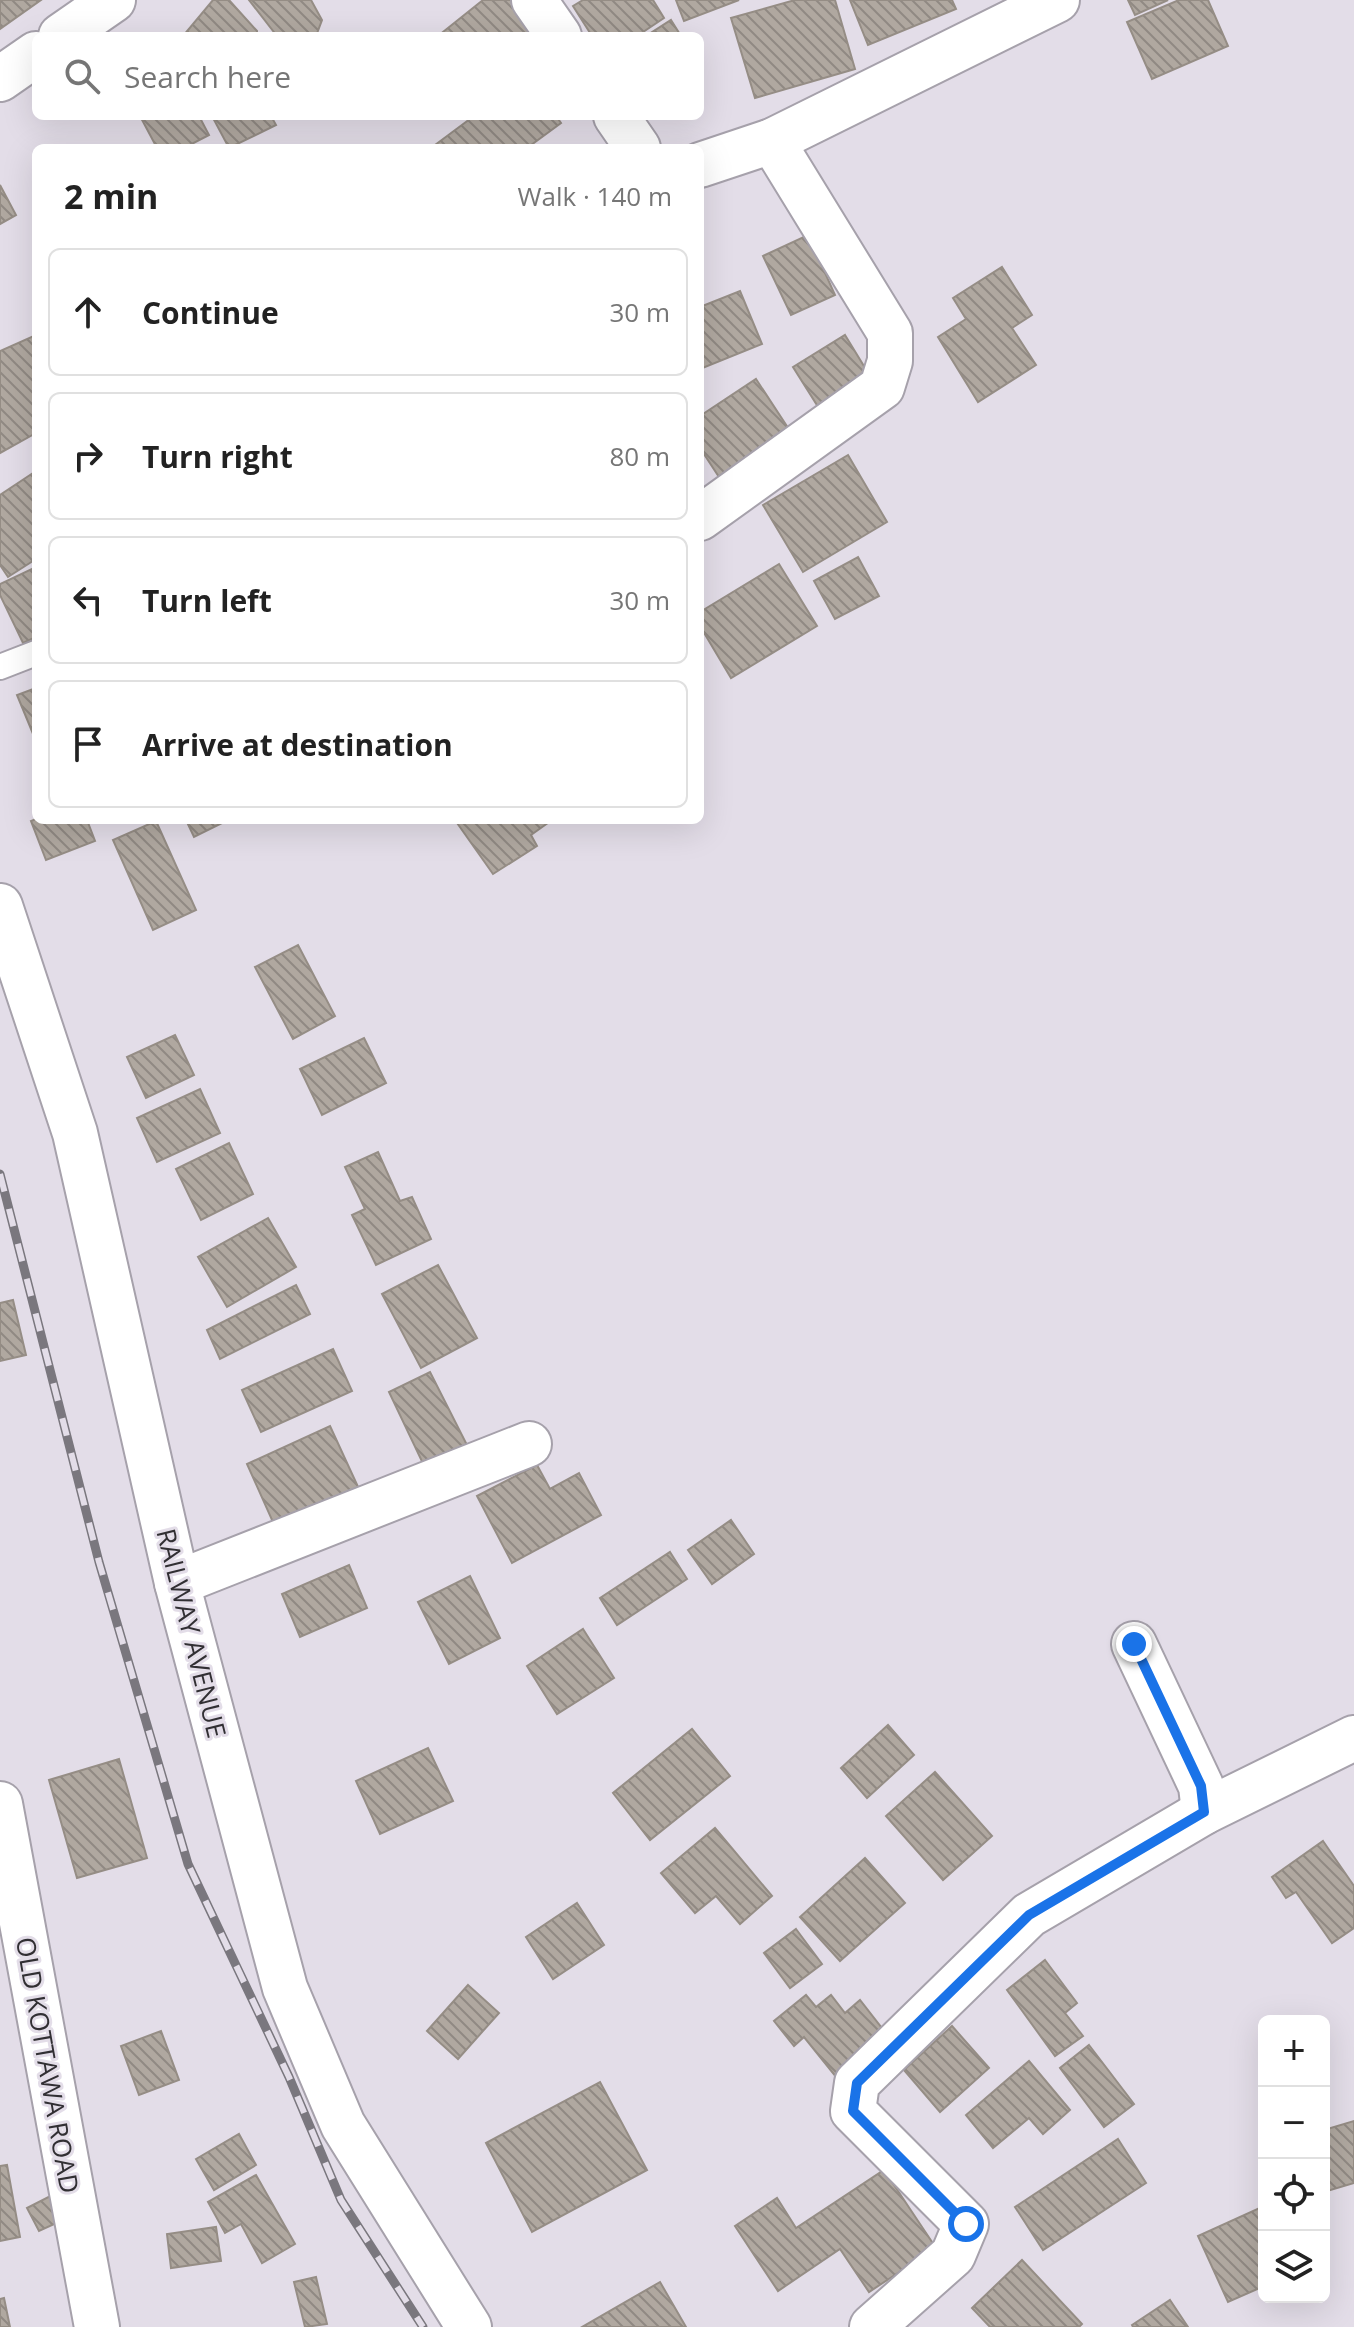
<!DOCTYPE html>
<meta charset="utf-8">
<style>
:root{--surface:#fff;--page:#f2f2f2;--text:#222;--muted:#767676;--line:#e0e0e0}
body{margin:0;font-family:"Open Sans",sans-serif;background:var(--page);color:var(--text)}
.controls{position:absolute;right:24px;bottom:24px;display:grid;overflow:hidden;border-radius:12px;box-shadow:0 8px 32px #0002}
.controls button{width:72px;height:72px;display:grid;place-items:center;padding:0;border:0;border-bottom:2px solid var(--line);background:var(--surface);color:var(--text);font:40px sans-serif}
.stop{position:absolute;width:24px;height:24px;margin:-18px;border:6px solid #1a73e8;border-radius:50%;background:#fff}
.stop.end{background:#1a73e8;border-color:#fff;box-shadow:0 2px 8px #0008}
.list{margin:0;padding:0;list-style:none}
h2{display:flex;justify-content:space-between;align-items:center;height:104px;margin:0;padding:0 32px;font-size:34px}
h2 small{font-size:26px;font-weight:400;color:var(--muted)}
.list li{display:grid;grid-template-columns:52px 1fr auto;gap:24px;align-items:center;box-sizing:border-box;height:128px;margin:0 16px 16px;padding:0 16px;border:2px solid var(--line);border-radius:12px}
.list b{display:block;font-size:30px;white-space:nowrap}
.list em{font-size:26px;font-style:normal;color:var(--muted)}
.icon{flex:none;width:44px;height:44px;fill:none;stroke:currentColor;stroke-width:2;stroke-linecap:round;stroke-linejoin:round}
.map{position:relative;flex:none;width:1354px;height:2327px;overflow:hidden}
.search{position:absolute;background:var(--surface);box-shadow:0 8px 32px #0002;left:32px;top:32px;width:672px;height:88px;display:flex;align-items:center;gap:20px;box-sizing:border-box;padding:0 28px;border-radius:12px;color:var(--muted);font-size:30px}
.panel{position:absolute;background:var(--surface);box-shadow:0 8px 32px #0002;left:32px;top:144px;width:672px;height:680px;border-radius:12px}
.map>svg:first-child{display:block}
</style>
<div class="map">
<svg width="1354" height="2327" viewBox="0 0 1354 2327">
<defs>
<pattern id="building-back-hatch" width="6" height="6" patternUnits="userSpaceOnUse" patternTransform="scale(2)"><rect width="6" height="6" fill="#b0a8a0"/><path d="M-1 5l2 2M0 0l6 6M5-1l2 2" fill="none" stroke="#908983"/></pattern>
</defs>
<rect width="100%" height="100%" fill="#e3dde8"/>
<g fill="url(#building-back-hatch)" stroke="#958d85" stroke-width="2">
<path d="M0,0H41L0,29Z"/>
<path d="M213,0H229L257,31V36H183Z"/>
<path d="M249,0H311L322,20L316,36H277Z"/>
<path d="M483,0H526L548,36H438Z"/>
<path d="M583,0H653L664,18L637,36H592L573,6Z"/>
<path d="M676,0H739L684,21Z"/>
<path d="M795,0H835L855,69L755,98L731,18Z"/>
<path d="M850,0H952L956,9L868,45Z"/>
<path d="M1128,0H1168L1135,15Z"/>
<path d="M1179,0H1208L1228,46L1152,79L1127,22Z"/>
<path d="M671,20L681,36H646Z"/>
<path d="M140,116H199L209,135L184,148H157Z"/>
<path d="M212,116H271L276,125L229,148Z"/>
<path d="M474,116H556L561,123L527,148H431Z"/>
<path d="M0,185L16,215L0,224Z"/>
<path d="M808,235L835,295L791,315L763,256Z"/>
<path d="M1002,267L1032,315L1012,328L1036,365L978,402L938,337L966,319L953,298Z"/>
<path d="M740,291L762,344L700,369V307Z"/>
<path d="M36,335V433L0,453V351Z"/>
<path d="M845,335L873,381L822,413L793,367Z"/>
<path d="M756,379L794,437L723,483L700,448V416Z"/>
<path d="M848,455L887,522L803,572L763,505Z"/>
<path d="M36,471V559L8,577L0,565V495Z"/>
<path d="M858,557L879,596L835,619L814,581Z"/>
<path d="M779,564L817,626L731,678L700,626V612Z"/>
<path d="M36,567V637L23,643L0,595V584Z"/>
<path d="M36,688V741L17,695Z"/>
<path d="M36,819L87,820L95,841L46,860L31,821Z"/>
<path d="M186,820H228L194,837Z"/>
<path d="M455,820H552L531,835L537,846L493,874Z"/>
<path d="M156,821L196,910L153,930L113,840Z"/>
<path d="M298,945L335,1016L293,1039L255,967Z"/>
<path d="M175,1035L194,1075L146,1098L127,1057Z"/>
<path d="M364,1038L386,1083L322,1115L300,1069Z"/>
<path d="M200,1089L220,1133L157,1162L137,1118Z"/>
<path d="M229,1143L253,1194L201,1220L176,1169Z"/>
<path d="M378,1152L400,1201L412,1197L431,1239L376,1265L352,1215L365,1209L345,1167Z"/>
<path d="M268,1218L296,1267L227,1307L198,1257Z"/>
<path d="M438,1265L477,1338L421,1368L382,1294Z"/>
<path d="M296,1285L310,1314L220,1359L207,1330Z"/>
<path d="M13,1300L26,1355L0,1361V1303Z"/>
<path d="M333,1349L352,1391L261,1432L242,1390Z"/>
<path d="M430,1372L470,1451L427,1472L389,1392Z"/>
<path d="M330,1426L365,1502L281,1540L247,1464Z"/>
<path d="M537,1465L550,1489L579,1473L601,1515L512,1563L477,1496Z"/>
<path d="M731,1520L754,1554L712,1584L688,1550Z"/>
<path d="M670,1552L687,1579L617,1625L600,1598Z"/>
<path d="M349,1565L367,1608L300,1637L282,1594Z"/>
<path d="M470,1576L500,1638L449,1664L418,1602Z"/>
<path d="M583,1629L614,1678L557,1714L527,1666Z"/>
<path d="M888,1725L914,1755L867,1798L841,1768Z"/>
<path d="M692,1729L730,1776L650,1840L613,1793Z"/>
<path d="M428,1748L453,1801L380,1834L356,1781Z"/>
<path d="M119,1759L147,1858L77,1878L49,1780Z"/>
<path d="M935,1772L992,1836L943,1880L886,1816Z"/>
<path d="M715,1828L772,1896L740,1924L716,1896L695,1913L661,1873Z"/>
<path d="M1323,1841L1354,1886V1928L1332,1943L1296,1892L1286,1898L1272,1877Z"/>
<path d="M865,1858L905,1903L840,1961L800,1917Z"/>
<path d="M577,1903L604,1945L553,1979L526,1937Z"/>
<path d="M796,1929L822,1964L790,1988L764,1953Z"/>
<path d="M1045,1960L1077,2003L1065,2013L1083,2036L1055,2056L1007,1990Z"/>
<path d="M468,1985L499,2013L458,2059L427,2031Z"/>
<path d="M806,1995L816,2007L831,1995L845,2013L860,2000L892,2041L841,2083L804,2037L794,2046L774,2021Z"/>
<path d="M952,2026L989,2068L940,2112L904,2070Z"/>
<path d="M161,2031L179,2080L139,2095L121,2046Z"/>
<path d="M1089,2045L1134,2104L1104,2127L1060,2068Z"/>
<path d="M1029,2061L1070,2110L1043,2134L1029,2118L993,2148L966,2115Z"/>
<path d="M600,2082L647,2170L532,2232L486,2143Z"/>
<path d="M1354,2121V2183L1324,2192V2130Z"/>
<path d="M239,2134L256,2165L214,2190L196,2159Z"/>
<path d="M1118,2139L1146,2183L1043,2250L1015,2207Z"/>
<path d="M7,2165L20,2237L0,2241V2166Z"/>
<path d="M884,2170L936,2248L869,2292L840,2249L778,2291L735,2226L777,2198L796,2228Z"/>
<path d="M256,2175L295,2244L262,2263L241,2224L225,2233L208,2202Z"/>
<path d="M62,2190L74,2215L39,2231L27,2208Z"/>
<path d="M1264,2206V2286L1228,2302L1198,2236Z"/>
<path d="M216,2227L221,2261L171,2268L167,2234Z"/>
<path d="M1022,2260L1082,2324L1079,2327H990L972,2308Z"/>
<path d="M316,2277L327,2324L305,2327L294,2282Z"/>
<path d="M660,2282L686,2327H582Z"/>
<path d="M4,2298L10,2327H0V2299Z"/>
<path d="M1170,2300L1188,2327H1133L1132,2325Z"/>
</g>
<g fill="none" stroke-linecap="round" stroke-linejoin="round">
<g stroke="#a6a1ab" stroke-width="28">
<path id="lane" d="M0,667L36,653"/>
</g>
<g stroke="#a6a1ab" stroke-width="48">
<g id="street">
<path d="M534,0L559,36"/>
<path d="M616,116L638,148"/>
<path d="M700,165L772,141L1057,0"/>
<path d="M700,518L882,387L890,361V333L772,141"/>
<path d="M0,906L75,1133L177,1583L285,1988L343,2125L469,2327"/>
<path d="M177,1583L529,1444"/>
<path d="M1134,1644L1201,1786L1204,1812"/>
<path d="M872,2327L953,2255L966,2224L853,2111L857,2083L1029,1915L1204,1812L1354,1738"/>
</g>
</g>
<g stroke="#a6a1ab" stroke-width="48">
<g id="secondary">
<path d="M61,36L113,0"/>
<path d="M0,79L36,54"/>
<path d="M0,1804L97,2327"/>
</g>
</g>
<use href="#lane" stroke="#fff" stroke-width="24"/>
<use href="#street" stroke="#fff" stroke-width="44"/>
<use href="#secondary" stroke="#fff" stroke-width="44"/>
<g stroke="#7a777e" stroke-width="9">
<path id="rail" d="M0,1174L99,1562L188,1864L289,2077L341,2200L423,2327"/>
</g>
<use href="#rail" stroke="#e3dde8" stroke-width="6" stroke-dasharray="18" stroke-linecap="butt"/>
</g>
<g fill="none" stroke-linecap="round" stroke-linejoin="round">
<path stroke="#1a73e8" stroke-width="10" d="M966,2224L853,2111L857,2083L1029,1915L1204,1812L1201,1786L1134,1644"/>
</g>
<g text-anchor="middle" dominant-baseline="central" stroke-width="6" stroke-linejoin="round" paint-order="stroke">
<g font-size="26" fill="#312f33" stroke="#e3dde8">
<text transform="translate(192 1633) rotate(76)">RAILWAY AVENUE</text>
<text transform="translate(48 2065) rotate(80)">OLD KOTTAWA ROAD</text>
</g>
</g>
</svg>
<div class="controls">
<button>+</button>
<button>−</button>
<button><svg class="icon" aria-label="locate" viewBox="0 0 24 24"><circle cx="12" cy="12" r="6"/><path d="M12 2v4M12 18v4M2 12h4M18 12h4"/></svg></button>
<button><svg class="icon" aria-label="layers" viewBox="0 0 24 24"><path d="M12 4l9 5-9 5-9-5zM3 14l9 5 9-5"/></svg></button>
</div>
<div class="stop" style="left:966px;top:2224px"></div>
<div class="stop end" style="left:1134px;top:1644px"></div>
<div class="search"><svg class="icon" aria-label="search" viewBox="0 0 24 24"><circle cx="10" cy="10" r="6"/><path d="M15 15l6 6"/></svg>Search here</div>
<section class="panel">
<h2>2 min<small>Walk · 140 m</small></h2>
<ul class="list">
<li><svg class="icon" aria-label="ahead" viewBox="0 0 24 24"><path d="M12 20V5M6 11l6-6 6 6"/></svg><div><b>Continue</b></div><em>30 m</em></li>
<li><svg class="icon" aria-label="right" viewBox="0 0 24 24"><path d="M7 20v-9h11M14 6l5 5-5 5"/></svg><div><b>Turn right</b></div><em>80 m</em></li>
<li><svg class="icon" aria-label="left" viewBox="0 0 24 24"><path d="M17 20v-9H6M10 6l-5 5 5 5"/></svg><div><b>Turn left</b></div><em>30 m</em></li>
<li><svg class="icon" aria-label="arrive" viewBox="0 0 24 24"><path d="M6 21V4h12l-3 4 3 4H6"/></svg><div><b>Arrive at destination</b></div></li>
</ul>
</section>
</div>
